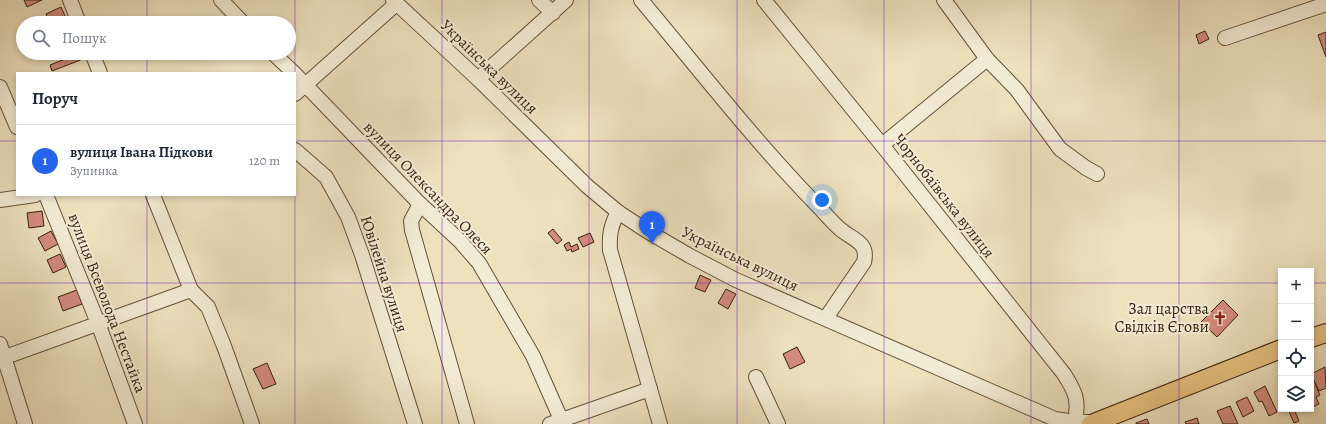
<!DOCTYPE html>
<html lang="uk">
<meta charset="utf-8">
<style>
:root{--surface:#fff;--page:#f6f6f7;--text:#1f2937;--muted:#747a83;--line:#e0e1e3;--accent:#2563eb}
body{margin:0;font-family:Alegreya,serif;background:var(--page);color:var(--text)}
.controls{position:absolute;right:12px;bottom:12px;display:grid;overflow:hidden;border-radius:0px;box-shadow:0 2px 6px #0003}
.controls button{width:36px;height:36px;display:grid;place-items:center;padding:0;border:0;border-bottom:1px solid var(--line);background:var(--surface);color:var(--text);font:20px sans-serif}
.you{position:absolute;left:822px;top:200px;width:14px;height:14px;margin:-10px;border:3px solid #fff;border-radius:50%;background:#1a73e8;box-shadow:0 0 0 6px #1a73e833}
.badge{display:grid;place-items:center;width:26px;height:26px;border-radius:50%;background:var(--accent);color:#fff;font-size:13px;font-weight:700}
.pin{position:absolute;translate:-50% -33px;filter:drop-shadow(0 1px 2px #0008)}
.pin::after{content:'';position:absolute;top:21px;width:14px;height:12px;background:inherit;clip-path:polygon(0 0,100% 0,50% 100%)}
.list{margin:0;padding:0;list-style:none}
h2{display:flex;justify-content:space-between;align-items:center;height:52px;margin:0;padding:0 16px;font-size:17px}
h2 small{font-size:13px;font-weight:400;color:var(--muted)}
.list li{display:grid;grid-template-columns:26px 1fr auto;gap:12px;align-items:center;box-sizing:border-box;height:72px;padding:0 16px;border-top:1px solid var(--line)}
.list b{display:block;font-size:15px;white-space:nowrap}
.list p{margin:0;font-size:13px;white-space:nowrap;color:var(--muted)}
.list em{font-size:13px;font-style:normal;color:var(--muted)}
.icon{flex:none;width:22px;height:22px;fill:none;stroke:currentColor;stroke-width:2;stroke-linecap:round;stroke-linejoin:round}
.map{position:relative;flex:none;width:1326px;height:424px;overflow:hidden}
.search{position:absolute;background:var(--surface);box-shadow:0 2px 6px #0003;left:16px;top:16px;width:280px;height:44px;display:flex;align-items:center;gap:10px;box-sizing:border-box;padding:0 14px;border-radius:22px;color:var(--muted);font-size:15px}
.panel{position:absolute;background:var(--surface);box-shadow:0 2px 6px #0003;left:16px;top:72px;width:280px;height:124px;border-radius:0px}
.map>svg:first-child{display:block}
</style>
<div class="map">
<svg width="1326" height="424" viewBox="0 0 1326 424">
<rect width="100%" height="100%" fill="#ede1be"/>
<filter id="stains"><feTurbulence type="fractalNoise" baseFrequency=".005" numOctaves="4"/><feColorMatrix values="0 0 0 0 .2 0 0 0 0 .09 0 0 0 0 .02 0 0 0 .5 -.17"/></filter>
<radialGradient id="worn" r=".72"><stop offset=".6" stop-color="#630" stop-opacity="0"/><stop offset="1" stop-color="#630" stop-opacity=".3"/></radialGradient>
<g fill="#d38b7e" stroke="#361f0f">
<path d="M24,0H42L27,7Z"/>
<path d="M61,7L66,18L50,23L46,14Z"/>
<path d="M1205,31L1209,39L1199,44L1196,35Z"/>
<path d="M1326,32V57L1318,35Z"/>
<path d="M62,53H80L83,59L52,71L50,65L65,59Z"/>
<path d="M42,211L44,226L29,228L27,213Z"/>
<path d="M553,229L562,240L557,244L548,233Z"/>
<path d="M51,231L58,244L45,251L38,238Z"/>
<path d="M590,233L594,242L583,247L578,238Z"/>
<path d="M569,242L571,247L577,244L579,249L572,252L571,249L567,251L564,245Z"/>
<path d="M60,254L66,267L53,273L47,260Z"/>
<path d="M700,275L711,280L705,292L695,288Z"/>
<path d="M726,289L736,294L728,309L718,303Z"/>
<path d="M77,290L82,304L63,311L58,297Z"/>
<path d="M1223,300L1238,315L1217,337L1201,322Z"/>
<path d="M797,347L805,362L790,369L783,354Z"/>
<path d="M267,363L276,384L263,389L253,369Z"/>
<path d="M1325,367L1326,388L1319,391L1311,374Z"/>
<path d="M1313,379L1320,395L1316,397L1319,404L1313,407L1311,403V380Z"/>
<path d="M1265,386L1277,412L1269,416L1262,401L1259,402L1254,392Z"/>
<path d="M1247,397L1254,411L1243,417L1236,402Z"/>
<path d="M1230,406L1238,424H1223L1217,411Z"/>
<path d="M1288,409H1294L1299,421L1294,423Z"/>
<path d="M1197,418L1199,424H1186L1185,422Z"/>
<path d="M1147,419L1149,424H1136V423Z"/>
</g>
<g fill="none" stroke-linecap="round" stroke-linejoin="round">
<g stroke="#64503b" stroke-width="16">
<g id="minor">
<path d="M70,0L79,23"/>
<path d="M221,0L243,23"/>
<path d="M393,0L478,79L587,186L618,212L647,231L690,256L736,280L1055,419L1075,422H1093"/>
<path d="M539,0L553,13"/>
<path d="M641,0C698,68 753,139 815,203C823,211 831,221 840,229C853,240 869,242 864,262L826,318"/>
<path d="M764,0L882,145L1064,374C1076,393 1079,400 1075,422"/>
<path d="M944,0L987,59L1017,90L1060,149L1086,168L1097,174"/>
<path d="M1225,38L1326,4"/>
<path d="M92,53L100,73"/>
<path d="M273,53L294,73"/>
<path d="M295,74L420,204L459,240L479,263L533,356L563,424"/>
<path d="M478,79L566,0"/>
<path d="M0,87L17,127"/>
<path d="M295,94L396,4"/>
<path d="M882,145L987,59"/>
<path d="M295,150L326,177L348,217L362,255L415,424"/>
<path d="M46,195L98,323L135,424"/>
<path d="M153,195L191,290L208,307L224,346L252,424"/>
<path d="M0,200L35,195"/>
<path d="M420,204L411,221L412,230L467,424"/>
<path d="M618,212C611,225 609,235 610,250L660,424"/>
<path d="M0,344L25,424"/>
<path d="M0,359L191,290"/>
<path d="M756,377L778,424"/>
<path d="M550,424L650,389"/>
</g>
</g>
<g stroke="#361f0f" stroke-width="20">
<g id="major">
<path d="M1311,338L1326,333"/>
<path d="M1091,424L1281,349"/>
</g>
</g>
<use href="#minor" stroke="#f3ecd5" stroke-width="14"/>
<use href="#major" stroke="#e6c07f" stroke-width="18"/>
</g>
<path fill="none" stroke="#7b2cbf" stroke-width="1" stroke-opacity="0.55" d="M147,0V23M295,0V73M442,0V424M589,0V424M737,0V424M884,0V424M1031,0V424M1179,0V424M147,53V73M0,141H17M295,141H1326M147,195V424M295,195V424M0,283H1281M1311,283H1326"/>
<defs>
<g id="church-bare" transform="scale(1.08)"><path d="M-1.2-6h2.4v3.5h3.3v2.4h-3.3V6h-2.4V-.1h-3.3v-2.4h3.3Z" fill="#8f2418" stroke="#f3ecd5" stroke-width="2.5" paint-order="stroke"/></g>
</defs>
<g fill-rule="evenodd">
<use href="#church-bare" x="1220" y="318"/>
</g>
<g text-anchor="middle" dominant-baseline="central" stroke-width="4" stroke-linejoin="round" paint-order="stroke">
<g font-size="16" fill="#361f0f" stroke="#f3ecd5">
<text transform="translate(489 67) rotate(44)">Українська вулиця</text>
<text transform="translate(428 188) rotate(46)">вулиця Олександра Олеся</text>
<text transform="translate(944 196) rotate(52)">Чорнобаївська вулиця</text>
<text transform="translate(740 259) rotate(26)">Українська вулиця</text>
<text transform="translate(384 274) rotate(72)">Ювілейна вулиця</text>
<text transform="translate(107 303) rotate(69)">вулиця Всеволода Нестайка</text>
</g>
<g font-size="16" fill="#361f0f" stroke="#f3ecd5" text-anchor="end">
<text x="1209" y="309">Зал царства<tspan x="1209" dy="18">Свідків Єгови</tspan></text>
</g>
</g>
<rect width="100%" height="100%" filter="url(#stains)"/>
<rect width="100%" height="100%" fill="url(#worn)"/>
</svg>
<div class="controls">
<button>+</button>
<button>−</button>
<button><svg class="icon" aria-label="locate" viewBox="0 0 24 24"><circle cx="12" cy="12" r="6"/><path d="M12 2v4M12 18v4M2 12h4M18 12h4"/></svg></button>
<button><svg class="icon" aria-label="layers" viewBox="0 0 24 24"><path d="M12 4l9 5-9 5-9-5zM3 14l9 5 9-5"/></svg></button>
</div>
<div class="you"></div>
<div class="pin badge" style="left:652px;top:244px">1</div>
<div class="search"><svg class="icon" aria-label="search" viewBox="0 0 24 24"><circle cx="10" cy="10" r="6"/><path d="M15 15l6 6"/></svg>Пошук</div>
<section class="panel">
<h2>Поруч<small></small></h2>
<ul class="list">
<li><span class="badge">1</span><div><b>вулиця Івана Підкови</b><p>Зупинка</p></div><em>120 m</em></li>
</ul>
</section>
</div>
